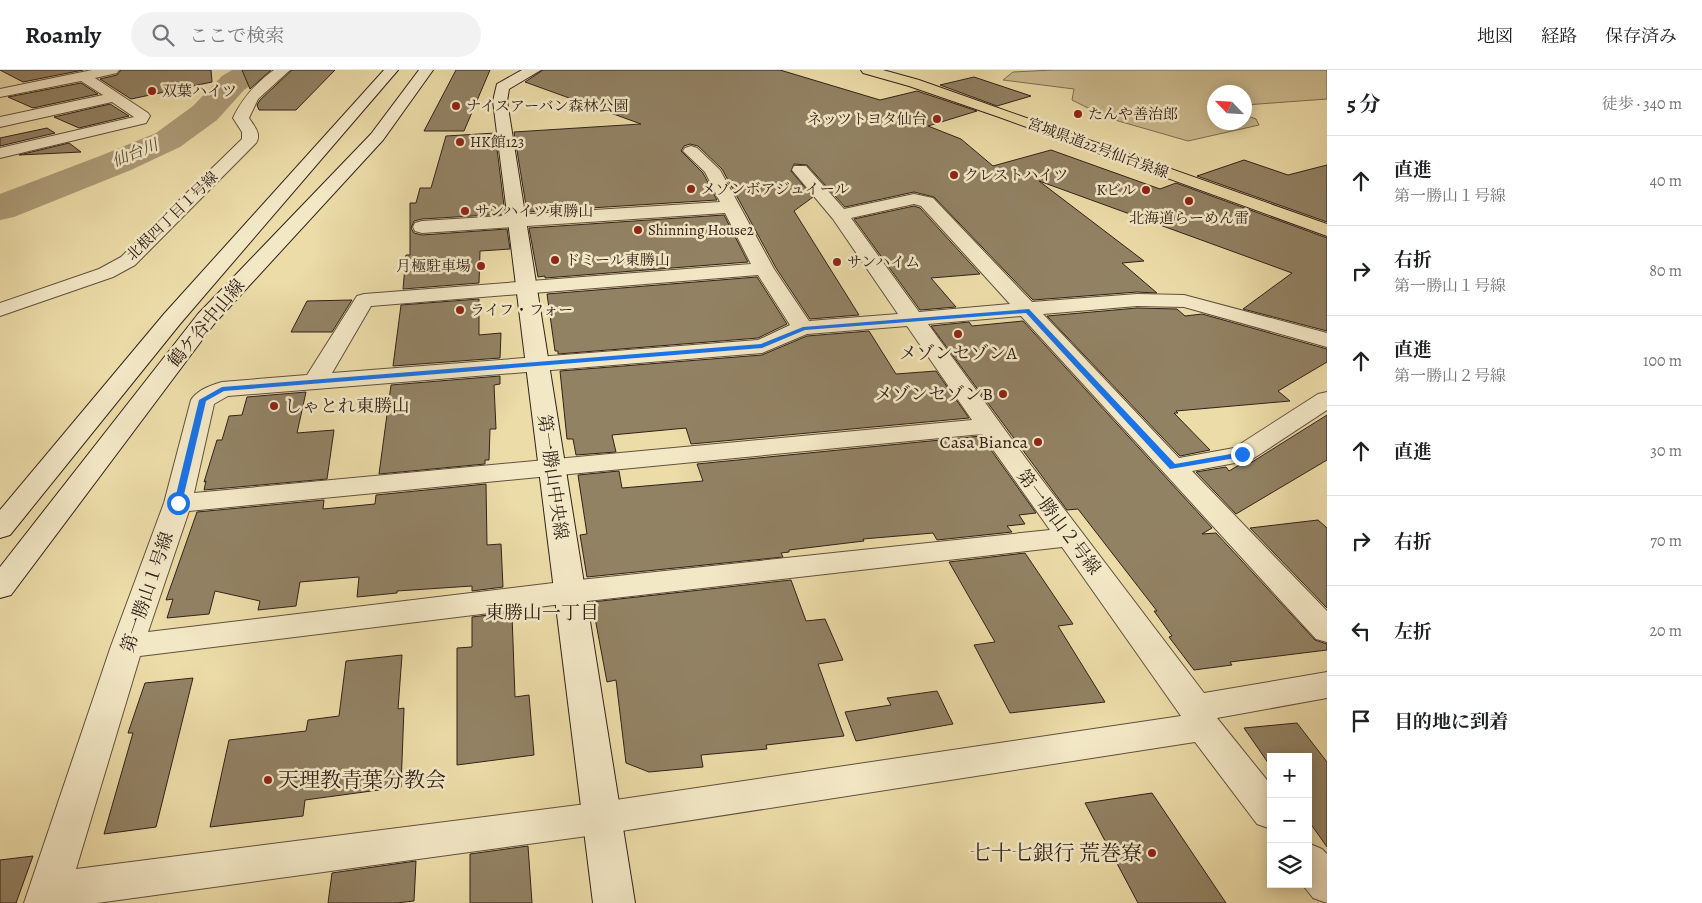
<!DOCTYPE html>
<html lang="ja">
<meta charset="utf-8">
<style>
:root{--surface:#fff;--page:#f2f2f2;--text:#202124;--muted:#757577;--line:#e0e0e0}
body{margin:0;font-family:Alegreya,"Noto Serif JP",serif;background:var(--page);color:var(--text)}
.controls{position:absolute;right:15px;bottom:15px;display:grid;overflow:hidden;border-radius:0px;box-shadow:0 2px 12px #0003}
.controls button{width:45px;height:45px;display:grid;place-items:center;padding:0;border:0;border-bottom:1px solid var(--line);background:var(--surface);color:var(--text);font:25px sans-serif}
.compass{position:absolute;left:1207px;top:15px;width:45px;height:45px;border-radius:50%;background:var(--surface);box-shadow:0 2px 12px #0003;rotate:295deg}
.stop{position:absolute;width:15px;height:15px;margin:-11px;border:4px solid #1a73e8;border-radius:50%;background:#fff}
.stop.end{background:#1a73e8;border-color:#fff;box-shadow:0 1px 5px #0008}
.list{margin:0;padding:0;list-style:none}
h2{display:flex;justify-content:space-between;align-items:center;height:65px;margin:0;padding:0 20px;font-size:21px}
h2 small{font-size:16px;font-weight:400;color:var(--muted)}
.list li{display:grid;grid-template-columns:32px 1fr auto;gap:15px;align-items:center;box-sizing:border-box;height:90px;padding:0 20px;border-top:1px solid var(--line)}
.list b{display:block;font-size:19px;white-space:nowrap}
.list p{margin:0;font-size:16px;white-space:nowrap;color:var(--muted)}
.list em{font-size:16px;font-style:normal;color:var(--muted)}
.icon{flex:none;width:28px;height:28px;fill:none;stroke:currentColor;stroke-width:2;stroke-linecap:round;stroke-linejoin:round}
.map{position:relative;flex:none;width:1327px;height:833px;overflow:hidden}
header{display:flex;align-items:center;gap:30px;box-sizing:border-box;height:70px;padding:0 25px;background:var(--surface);border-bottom:1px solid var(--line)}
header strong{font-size:24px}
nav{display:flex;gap:28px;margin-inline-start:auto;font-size:18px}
.search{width:350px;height:45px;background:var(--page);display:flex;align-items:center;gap:12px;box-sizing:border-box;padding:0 18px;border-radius:28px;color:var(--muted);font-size:19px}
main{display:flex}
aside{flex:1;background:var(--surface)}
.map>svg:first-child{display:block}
</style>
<header>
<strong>Roamly</strong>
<div class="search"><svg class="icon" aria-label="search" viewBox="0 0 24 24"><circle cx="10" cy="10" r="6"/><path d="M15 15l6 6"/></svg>ここで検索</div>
<nav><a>地図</a><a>経路</a><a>保存済み</a></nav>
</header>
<main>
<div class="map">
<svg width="1327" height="833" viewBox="0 0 1327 833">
<rect width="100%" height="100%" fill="#ecdca8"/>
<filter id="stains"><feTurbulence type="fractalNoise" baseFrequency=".004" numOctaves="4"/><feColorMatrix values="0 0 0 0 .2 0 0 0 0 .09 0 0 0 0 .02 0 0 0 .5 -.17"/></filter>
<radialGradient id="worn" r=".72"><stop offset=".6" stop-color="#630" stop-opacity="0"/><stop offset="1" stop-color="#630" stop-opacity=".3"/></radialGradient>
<path fill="#ccbc90" stroke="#7e6e55" d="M1054,0H1327V29L1245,35L1244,22H1214V52H1244L1245,45L1256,49L1259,55L1188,71L1108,48L1072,30L1074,19L1003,10L1013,2Z"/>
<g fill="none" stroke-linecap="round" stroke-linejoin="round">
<path fill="#ac9c78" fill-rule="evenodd" d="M232,0H267L263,6L244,20L217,50L180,77L131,100L14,147L0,150V124L105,84L156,63L193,36L222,6Z"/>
</g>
<g fill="#928264" stroke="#31211a">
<path d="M0,0H83L23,12Z"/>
<path d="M121,0H211L212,12L131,29L100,9L117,5Z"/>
<path d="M242,0H271L250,19Z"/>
<path d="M292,0H335L296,40H259L257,35L260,30Z"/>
<path d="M456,0H490L464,61H424Z"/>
<path d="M543,0H780L880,30L917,21L977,41L928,56L961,69L993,96L1051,80L1160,119L1176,113L1327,168V261L1243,239L1292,203L1039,111L1144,191L1122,193L1157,223L1137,222L1033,230L934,127L914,122L845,137L807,95L794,94L791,101L813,127L794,141L859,245L810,249L776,198L722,99L698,76L690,74L684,76L681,81L703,103L717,130L527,142L514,62L641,54L525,12Z"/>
<path d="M974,7L1031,26L997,36L940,15Z"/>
<path d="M81,13L98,24L33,38L8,27Z"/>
<path d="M110,34L129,46L79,58L54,47Z"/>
<path d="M47,58L55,63L0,76V68Z"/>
<path d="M495,63L505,144L422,149L414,151L411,158L414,163L422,165L507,159L510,179L480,181L479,213L403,219L406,185H410V133H416L420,118H431L446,66Z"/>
<path d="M69,73L81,82L19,85Z"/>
<path d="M1244,90L1288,105L1327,95V152L1197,106Z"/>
<path d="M914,136L920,138L980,204L931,208L956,237L920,240L854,149Z"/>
<path d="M724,145L748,192L545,208V206L538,207L529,158Z"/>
<path d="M757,207L787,254L758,268L558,284V281H555L547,224Z"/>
<path d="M479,229V265L501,263L500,288L393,296L401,235Z"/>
<path d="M352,230L332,262H291L307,231Z"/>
<path d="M1137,238L1177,239L1185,246L1202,244L1327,279V292L1278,321L1290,331L1176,341L1178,343H1174L1210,380L1180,386L1047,246Z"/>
<path d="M1023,251L1212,458L1202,464L1216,463L1315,570L1327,574V580L1230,592L1232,595L1194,600L1169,567L1172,566L1154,541H1157L1078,439L1067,440L931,256L969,252L972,256Z"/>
<path d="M869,261L896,304L936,301L969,348L691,374L686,358L612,365L616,382L576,385L573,369H567L560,301L762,285L807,266Z"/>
<path d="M500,306V314L494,315L496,359H490L489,390H485V394L379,404L391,315Z"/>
<path d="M306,322L297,363L334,360L327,409L204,420L206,411L204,412L217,370H222L229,346L242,345L247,327Z"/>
<path d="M1327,345V390L1236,444L1196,402L1226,397L1229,401L1241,394L1252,392Z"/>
<path d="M981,366L1036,443L1019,445L1025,454L1007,456L1012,462L937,470L933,463L863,469L864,471L789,480V482L781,483L783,487L587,507L580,465L587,464L578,405L619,401L622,418L703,411L697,394Z"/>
<path d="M486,414L487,475L501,474L503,517L472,521V516L397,521V523L357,527L359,507L300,512L296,536L258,540L260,531L215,521L209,544L167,548L173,529L166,530L197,442L324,430L323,439L375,434L376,425Z"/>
<path d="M1318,450L1327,458V538L1250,458Z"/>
<path d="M1025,483L1073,554L1058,556L1105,632L1010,643L974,575L995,572L949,492Z"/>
<path d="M791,510L806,551L825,549L843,590L818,594L844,666L766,675L767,679L701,685L703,697L649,702L626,693L616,610L607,612L592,532Z"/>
<path d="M505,543V545H512L515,627L529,625L534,685L457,695V578L472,577V547Z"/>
<path d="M402,585L398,639L404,638L401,717L305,730L303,746L210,757L229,670L306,661L308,650L339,646L346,591Z"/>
<path d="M193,608L156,757L104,764L133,663H128L145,613Z"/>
<path d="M937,621L953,654L856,671L845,642L891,635L887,628Z"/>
<path d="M1297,653L1327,692V777L1308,750V687H1271V697L1244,658Z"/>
<path d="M1152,723L1226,833H1138L1085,733Z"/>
<path d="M528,776L532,833H470V784Z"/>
<path d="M33,786L16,833H0V790Z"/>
<path d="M416,791L414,831L396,833H328L332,803Z"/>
</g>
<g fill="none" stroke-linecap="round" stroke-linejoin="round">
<g stroke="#60503e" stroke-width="2">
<g id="street">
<path d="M92,0H119L117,3L95,8L148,43L150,46L146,53L0,88V78L134,47L112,32L0,57V47L103,25L81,11L0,27V19Z"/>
<path d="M274,0H290L258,29L249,48C254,56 262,64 256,73L135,195L113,207L0,246V233L99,199L121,187L242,69V62L233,48C243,27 256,13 274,0Z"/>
<path d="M691,76L697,78L720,100L774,199L809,251L898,244L833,149L792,100L794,96H806L844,139L914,124L933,128L1032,232L1137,224L1184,225L1327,263V277L1184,237L1137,236L1043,244L1179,388L1234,378L1318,324L1327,322V340L1251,390L1192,401L1327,541V572L1316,569L1021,246L928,254L1027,390L1204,623L1327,602V628L1217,648L1271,715V759L1257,754L1195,672L602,764L97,833H24L111,576L164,433L191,330C197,320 211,315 222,312L307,305L357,226L364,224L751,194L725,143L422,163L415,161L413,157L415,153L422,151L720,132L705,102L683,81L685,78ZM914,134L921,136L1010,234L919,242L851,148ZM758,205L790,255L758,270L332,303L371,236ZM907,256L972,350L194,423L214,334L228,326L762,283L807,264ZM982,364L1050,460L570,511L148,562L189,441ZM1062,477L1181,646L602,732L76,799L140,586L570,533Z"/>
<path d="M1308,773L1322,779L1327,784V833L1313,828L1302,814H1308Z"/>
</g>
</g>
<g stroke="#31211a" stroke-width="2">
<g id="secondary">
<path d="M384,0H398L180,254L10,465L0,468V440L164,244Z"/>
<path d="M419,0H433L383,70L214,254L11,525L0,528V497L198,244L371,64Z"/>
<path d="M522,0H541L509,19L507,31L635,833H593L493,31L497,14Z"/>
</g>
</g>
<g stroke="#31211a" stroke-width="2">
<path id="primary" d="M861,0H883L919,10L1327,154V166L999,47L909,16L863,3Z"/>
</g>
<use href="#street" fill="#f3e8c6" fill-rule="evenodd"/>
<use href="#secondary" fill="#f3e8c6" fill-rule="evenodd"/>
<use href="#primary" fill="#ecdca8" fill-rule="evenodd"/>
</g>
<path fill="#1a73e8" d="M1029,239L1175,394L1242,382L1246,384L1242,387L1170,399L1026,243L805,260L762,278L224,321L206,331L182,433L178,435L174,433L199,330L222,317L761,274L803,257Z"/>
<g fill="#8f2418" stroke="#f3e8c6" stroke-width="2">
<circle cx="152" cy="21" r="5"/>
<circle cx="456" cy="36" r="5"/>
<circle cx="1078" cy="44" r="5"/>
<circle cx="937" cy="49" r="5"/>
<circle cx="460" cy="72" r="5"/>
<circle cx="954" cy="105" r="5"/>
<circle cx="691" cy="119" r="5"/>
<circle cx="1146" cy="120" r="5"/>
<circle cx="1189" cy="131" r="5"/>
<circle cx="465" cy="141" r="5"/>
<circle cx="638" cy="160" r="5"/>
<circle cx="555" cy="190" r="5"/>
<circle cx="837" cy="192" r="5"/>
<circle cx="481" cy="196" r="5"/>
<circle cx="460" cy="240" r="5"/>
<circle cx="958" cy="264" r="5"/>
<circle cx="1003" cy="324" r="5"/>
<circle cx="274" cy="336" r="5"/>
<circle cx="1038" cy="372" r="5"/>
<circle cx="268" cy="710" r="5"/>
<circle cx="1152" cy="783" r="5"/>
</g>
<g text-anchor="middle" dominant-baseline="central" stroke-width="5" stroke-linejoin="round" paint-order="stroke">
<g font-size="15" fill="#31211a" stroke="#f3e8c6" text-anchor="start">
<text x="162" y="21">双葉ハイツ</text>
<text x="466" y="36">ナイスアーバン森林公園</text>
<text x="1088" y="44">たんや善治郎</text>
<text x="927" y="49" text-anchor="end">ネッツトヨタ仙台</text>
<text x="470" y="72">HK館123</text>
<text x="964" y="105">クレストハイツ</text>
<text x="701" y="119">メゾンボアジュイール</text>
<text x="1136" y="120" text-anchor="end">Kビル</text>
<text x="475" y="141">サンハイツ東勝山</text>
<text x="1189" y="148" text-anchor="middle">北海道らーめん雷</text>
<text x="648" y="160">Shinning House2</text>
<text x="565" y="190">ドミール東勝山</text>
<text x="847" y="192">サンハイム</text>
<text x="471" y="196" text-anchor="end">月極駐車場</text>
<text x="470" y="240">ライフ・フォー</text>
</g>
<g font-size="15" fill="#31211a" stroke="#f3e8c6">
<text transform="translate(1098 78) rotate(20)">宮城県道22号仙台泉線</text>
<text transform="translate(172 146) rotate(-44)">北根四丁目１号線</text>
</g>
<g font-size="16" font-style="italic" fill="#5c4c3b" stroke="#f3e8c6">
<text transform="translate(135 83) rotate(-22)">仙台川</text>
</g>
<g font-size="18" fill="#31211a" stroke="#f3e8c6">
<text transform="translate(206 253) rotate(-50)">鶴ケ谷中山線</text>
<text transform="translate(553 407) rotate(82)">第一勝山中央線</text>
<text transform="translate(1059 452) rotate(53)">第一勝山２号線</text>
<text transform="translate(147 522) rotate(-71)">第一勝山１号線</text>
</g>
<g font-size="18" fill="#31211a" stroke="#f3e8c6" text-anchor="end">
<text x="958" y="283" text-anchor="middle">メゾンセゾンA</text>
<text x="993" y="324">メゾンセゾンB</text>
<text x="284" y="336" text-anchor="start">しゃとれ東勝山</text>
<text x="1028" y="372">Casa Bianca</text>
</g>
<g font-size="19" fill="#31211a" stroke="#f3e8c6">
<text x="542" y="543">東勝山一丁目</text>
</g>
<g font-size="21" fill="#31211a" stroke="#f3e8c6" text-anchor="start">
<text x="278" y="710">天理教青葉分教会</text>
<text x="1142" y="783" text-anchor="end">七十七銀行 荒巻寮</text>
</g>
</g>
<rect width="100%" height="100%" filter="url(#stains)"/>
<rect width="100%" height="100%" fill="url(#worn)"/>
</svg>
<div class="controls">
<button>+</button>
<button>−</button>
<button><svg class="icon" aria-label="layers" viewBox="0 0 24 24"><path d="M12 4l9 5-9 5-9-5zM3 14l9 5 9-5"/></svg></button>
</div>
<svg class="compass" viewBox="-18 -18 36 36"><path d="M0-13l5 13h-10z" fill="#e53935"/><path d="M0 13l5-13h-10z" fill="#757577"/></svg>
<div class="stop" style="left:178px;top:433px"></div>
<div class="stop end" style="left:1242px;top:384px"></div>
</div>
<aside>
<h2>5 分<small>徒歩 · 340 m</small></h2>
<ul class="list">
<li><svg class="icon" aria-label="ahead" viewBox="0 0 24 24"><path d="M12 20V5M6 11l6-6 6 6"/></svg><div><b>直進</b><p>第一勝山１号線</p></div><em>40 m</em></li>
<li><svg class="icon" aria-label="right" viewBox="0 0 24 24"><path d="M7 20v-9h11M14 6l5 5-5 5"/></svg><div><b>右折</b><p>第一勝山１号線</p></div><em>80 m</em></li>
<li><svg class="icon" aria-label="ahead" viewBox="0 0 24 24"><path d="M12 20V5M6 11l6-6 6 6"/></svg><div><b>直進</b><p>第一勝山２号線</p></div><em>100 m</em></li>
<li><svg class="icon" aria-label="ahead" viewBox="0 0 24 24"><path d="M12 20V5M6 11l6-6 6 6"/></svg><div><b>直進</b></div><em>30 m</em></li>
<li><svg class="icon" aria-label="right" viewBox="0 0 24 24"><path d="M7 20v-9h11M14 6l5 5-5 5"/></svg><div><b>右折</b></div><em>70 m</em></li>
<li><svg class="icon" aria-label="left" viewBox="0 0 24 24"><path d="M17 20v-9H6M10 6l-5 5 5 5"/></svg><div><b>左折</b></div><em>20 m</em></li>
<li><svg class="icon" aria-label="arrive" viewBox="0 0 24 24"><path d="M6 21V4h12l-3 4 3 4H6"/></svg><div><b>目的地に到着</b></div></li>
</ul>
</aside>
</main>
